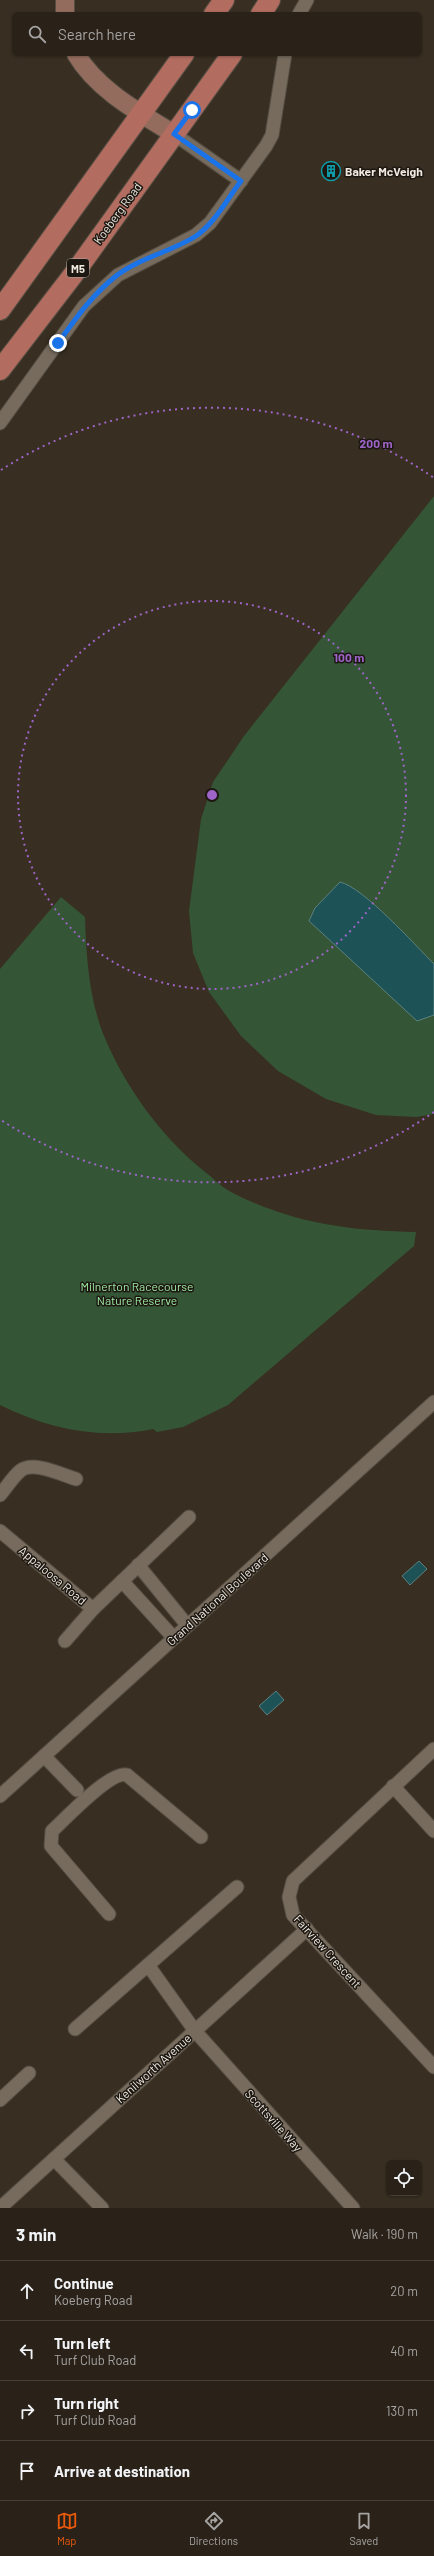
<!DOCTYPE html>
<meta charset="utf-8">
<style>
:root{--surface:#2a2219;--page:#322a22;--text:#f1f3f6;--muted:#a5a4a2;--line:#463f38;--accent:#ea580c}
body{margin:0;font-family:Barlow,sans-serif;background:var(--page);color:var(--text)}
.controls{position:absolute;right:12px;bottom:12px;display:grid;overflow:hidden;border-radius:6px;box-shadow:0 1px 3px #0004}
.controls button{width:36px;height:36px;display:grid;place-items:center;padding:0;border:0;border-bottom:1px solid var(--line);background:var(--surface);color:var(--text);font:20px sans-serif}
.stop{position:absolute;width:12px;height:12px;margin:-9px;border:3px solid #1a73e8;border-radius:50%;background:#fff}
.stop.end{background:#1a73e8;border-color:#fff;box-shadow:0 1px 4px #0008}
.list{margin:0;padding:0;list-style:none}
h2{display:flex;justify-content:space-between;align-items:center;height:52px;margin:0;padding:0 16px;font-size:17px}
h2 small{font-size:13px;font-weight:400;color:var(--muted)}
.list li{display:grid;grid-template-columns:26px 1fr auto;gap:12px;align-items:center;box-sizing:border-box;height:60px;padding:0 16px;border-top:1px solid var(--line)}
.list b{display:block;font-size:15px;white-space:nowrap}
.list p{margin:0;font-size:13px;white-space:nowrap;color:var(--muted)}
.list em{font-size:13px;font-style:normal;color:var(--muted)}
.icon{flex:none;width:22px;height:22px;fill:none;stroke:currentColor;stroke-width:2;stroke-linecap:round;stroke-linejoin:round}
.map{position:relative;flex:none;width:434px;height:2208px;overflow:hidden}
.search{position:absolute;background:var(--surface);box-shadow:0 1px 3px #0004;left:12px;right:12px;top:12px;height:44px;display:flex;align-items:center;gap:10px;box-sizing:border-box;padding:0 14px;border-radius:6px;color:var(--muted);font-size:15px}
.sheet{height:292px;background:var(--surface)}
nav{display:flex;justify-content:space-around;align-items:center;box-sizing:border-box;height:56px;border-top:1px solid var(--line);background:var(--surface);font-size:11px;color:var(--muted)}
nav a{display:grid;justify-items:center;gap:2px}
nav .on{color:var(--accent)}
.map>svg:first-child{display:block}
</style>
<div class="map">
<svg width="434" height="2208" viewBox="0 0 434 2208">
<rect width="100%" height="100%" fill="#382e21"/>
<g fill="#345636">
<path d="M434,496V1114L417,1117L376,1115L326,1099L278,1071L241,1036L209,992L193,953L189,911L201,819L213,782L244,736Z"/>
<path d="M61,897L85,917C86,954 89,996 102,1031C124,1086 162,1139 209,1175C216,1181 223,1188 231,1192C291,1223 349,1231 416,1232L414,1246L228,1405L183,1427L157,1432L153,1429C100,1440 48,1429 0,1405V969Z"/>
</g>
<g fill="#1d5357" stroke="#5c8080">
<path d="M340,882C363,887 415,945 434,964V1015L417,1021L309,921L315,908Z"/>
<path d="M419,1561L427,1569L410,1585L402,1576Z"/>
<path d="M276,1691L284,1700L267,1715L259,1706Z"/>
</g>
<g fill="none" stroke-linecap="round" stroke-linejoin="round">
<g stroke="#554d42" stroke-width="15">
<g id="minor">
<path d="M299,14L307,0"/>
<path d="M174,134L241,181"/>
<path d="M0,423L84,306L118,275L196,235L210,223L266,146L272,135L285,54"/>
<path d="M0,1495C6,1488 12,1478 20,1471C33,1460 62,1475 76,1479"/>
<path d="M0,1531L93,1609L189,1517"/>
<path d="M138,1565L187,1625"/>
<path d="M122,1581L173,1637"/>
<path d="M65,1641L93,1609"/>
<path d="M434,1749L293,1881L289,1897L293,1915L434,2067"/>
<path d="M44,1756L77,1790"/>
<path d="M393,1786L434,1831"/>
<path d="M0,1796L434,1402"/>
<path d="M109,1914L51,1846L52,1831C65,1819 111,1770 127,1775L201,1837"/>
<path d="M148,1965L237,1887"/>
<path d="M75,2029L148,1965L195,2031L353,2208"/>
<path d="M0,2100L29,2073"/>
<path d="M54,2159L102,2208"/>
<path d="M0,2208L307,1929"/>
</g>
</g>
<g stroke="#554d42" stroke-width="20">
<g id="secondary">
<path d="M65,0V14"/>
<path d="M76,54C97,90 140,113 174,134"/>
</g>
</g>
<g stroke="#554d42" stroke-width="22">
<g id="primary">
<path d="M214,14L224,0"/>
<path d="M261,14L270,0"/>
<path d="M0,310L184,54"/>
<path d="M0,370L73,275L232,54"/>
</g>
</g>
<use href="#minor" stroke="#766b5d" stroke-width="13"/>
<use href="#secondary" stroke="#946c5e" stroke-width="18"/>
<use href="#primary" stroke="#b26c60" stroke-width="20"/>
</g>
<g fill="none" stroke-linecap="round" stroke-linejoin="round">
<path stroke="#1a73e8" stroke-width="5" d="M58,343C76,318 92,295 116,276C139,258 171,252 196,236C215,223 227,199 241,181L174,134L192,110"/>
</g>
<g fill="none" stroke="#9e65c9" stroke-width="2" stroke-dasharray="2 4">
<circle cx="212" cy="795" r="194"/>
<path d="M434 1112A387 387 0 0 1 1 1120M1 470A387 387 0 0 1 434 478"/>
</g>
<defs>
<g id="building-ring" transform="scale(1)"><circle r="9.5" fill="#1c1711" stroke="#0f9aa8" stroke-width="1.5"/><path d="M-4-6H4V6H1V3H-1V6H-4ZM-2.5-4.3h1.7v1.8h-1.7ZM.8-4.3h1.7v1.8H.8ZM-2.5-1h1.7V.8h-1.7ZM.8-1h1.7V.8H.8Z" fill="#0f9aa8"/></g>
</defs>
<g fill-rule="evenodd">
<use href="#building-ring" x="331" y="171"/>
</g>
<g text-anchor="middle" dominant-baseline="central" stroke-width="3" stroke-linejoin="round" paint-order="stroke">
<rect fill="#1c1711" stroke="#b0aaa2" stroke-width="1" x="67" y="259" width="22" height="18" rx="3"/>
<g font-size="11" font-weight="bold" fill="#efe9e0">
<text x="78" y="268">M5</text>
</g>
<g font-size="12" font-weight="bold" fill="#efe9e0" stroke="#1c1711" text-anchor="start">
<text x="345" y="171">Baker McVeigh</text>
</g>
<g font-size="12" fill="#efe9e0" stroke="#1c1711">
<text transform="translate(117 213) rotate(-54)">Koeberg Road</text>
<text transform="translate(53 1575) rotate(40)">Appaloosa Road</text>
<text transform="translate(217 1599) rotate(-42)">Grand National Boulevard</text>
<text transform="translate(328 1951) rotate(48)">Fairview Crescent</text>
<text transform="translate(153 2068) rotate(-42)">Kenilworth Avenue</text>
<text transform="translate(274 2120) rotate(48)">Scottsville Way</text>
</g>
<g font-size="12" fill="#9feba3" stroke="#1c1711">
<text x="137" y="1286">Milnerton Racecourse<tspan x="137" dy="14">Nature Reserve</tspan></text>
</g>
</g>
<circle cx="212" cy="795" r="6" fill="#9e65c9" stroke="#1c1711" stroke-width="2"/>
<g font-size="12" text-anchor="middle" font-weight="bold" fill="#9e65c9" stroke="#1c1711" stroke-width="3" stroke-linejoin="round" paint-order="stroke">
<text x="376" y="448">200 m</text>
<text x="349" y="662">100 m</text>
</g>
</svg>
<div class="controls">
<button><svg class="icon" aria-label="locate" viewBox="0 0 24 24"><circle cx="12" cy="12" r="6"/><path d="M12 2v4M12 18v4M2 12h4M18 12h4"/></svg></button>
</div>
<div class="stop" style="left:192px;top:110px"></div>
<div class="stop end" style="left:58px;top:343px"></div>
<div class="search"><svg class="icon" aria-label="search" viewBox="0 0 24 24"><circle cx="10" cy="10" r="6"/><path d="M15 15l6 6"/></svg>Search here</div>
</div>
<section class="sheet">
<h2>3 min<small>Walk · 190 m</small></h2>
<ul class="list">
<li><svg class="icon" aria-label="ahead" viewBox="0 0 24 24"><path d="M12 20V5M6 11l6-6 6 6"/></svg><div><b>Continue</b><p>Koeberg Road</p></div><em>20 m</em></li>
<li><svg class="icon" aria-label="left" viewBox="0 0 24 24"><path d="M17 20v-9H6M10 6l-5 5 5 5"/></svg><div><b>Turn left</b><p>Turf Club Road</p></div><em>40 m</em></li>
<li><svg class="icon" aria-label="right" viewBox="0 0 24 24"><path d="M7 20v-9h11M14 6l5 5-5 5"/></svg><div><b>Turn right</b><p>Turf Club Road</p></div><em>130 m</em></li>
<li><svg class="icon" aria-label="arrive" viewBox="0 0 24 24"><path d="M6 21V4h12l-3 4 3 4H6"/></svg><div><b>Arrive at destination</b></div></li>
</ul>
</section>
<nav>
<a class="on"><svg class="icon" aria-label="map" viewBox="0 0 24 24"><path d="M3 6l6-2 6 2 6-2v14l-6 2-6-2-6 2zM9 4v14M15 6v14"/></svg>Map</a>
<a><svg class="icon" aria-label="directions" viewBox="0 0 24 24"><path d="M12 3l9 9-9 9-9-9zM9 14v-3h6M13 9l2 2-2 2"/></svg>Directions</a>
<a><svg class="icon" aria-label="saved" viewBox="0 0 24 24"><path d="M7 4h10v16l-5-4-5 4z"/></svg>Saved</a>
</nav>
